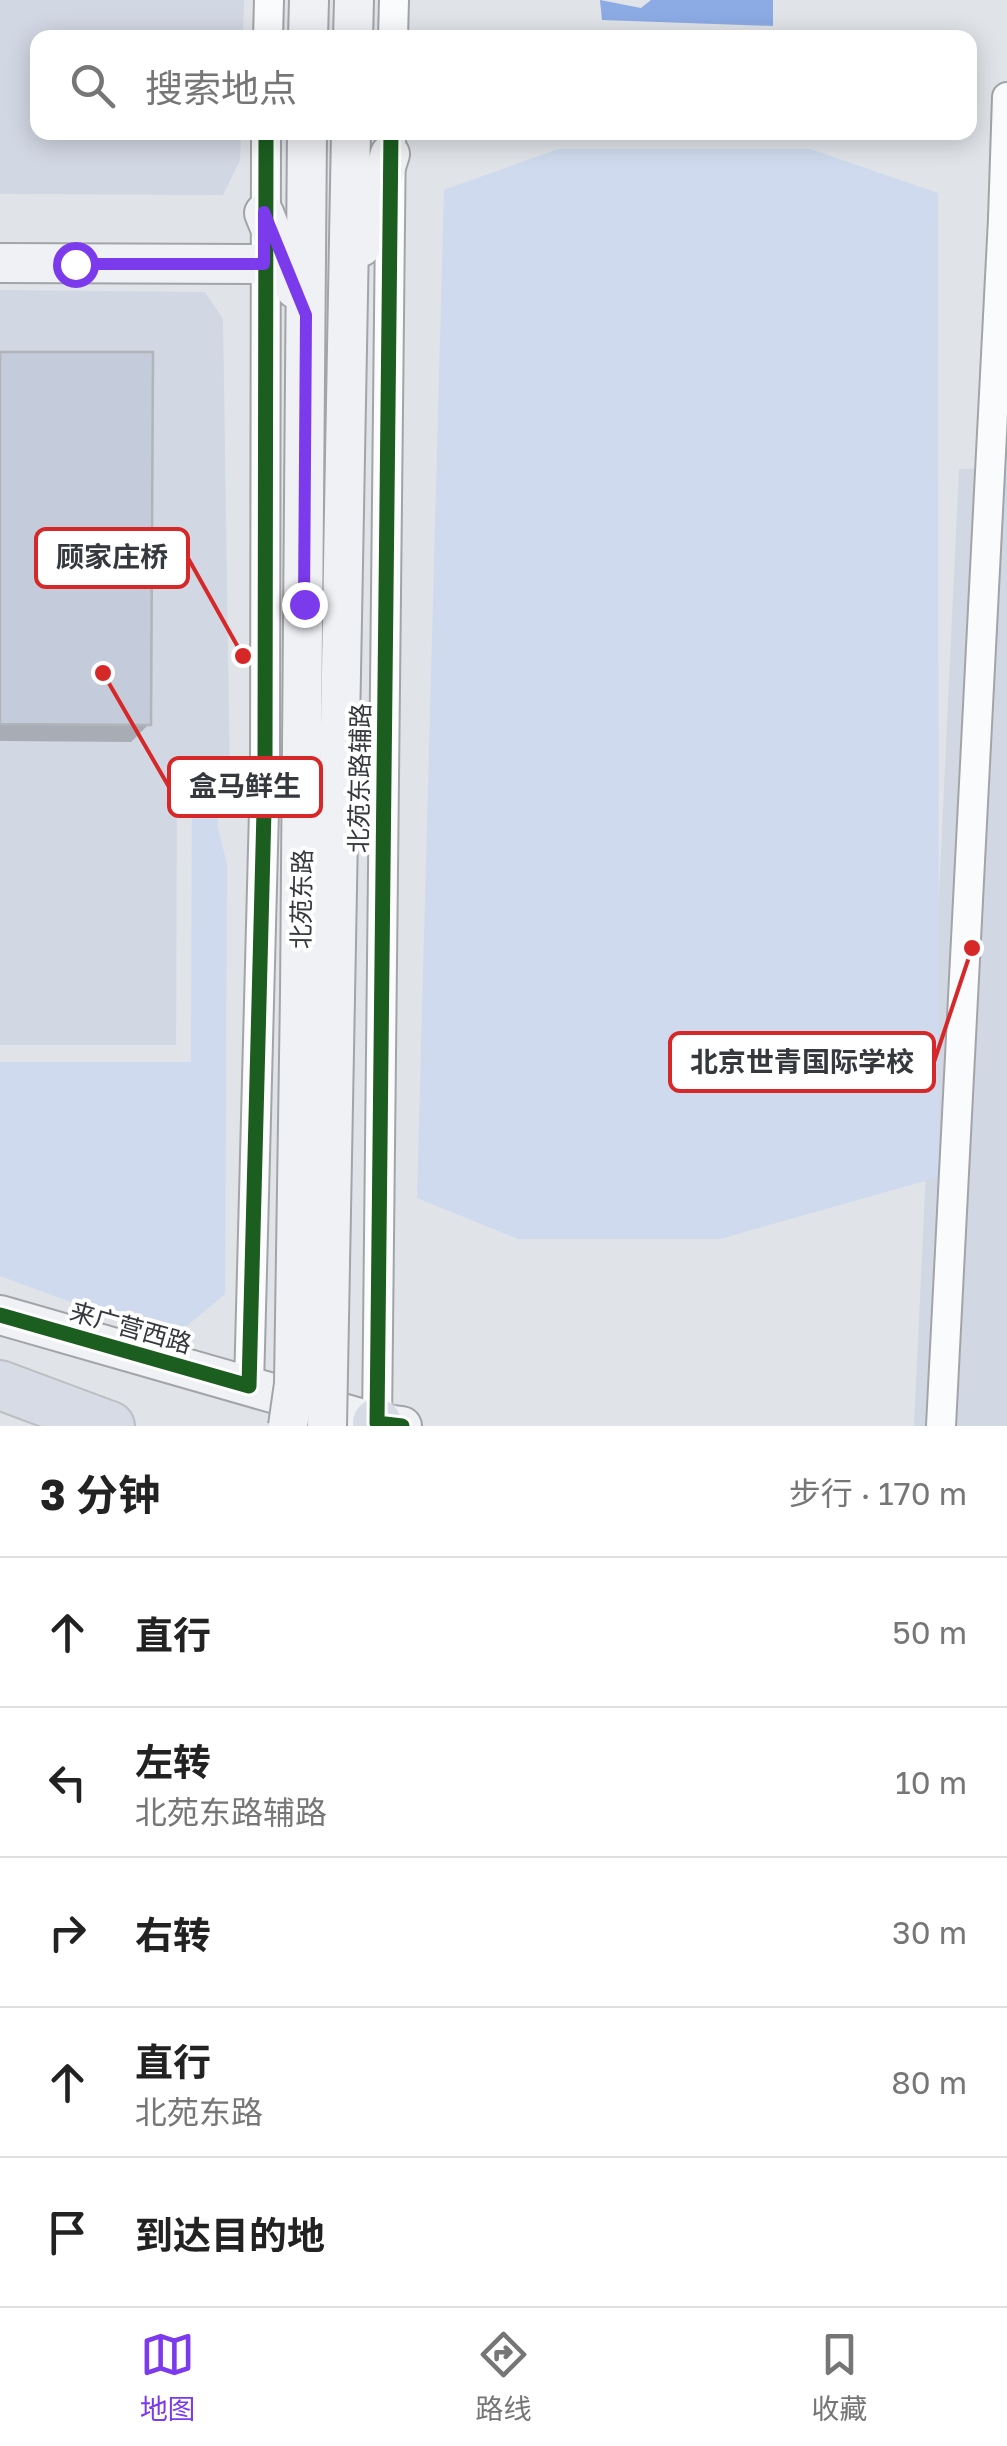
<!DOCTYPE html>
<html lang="zh">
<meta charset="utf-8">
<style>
:root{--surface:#fff;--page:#f2f2f2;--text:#222;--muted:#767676;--line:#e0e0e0;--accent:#7c3aed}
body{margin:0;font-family:"Golos Text","Noto Sans SC",sans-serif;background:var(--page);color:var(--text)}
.stop{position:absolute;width:30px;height:30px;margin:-22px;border:8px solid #7c3aed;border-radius:50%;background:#fff}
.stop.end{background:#7c3aed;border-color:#fff;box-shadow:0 2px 10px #0008}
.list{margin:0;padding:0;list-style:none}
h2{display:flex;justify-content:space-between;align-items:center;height:130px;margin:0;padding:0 40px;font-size:42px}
h2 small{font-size:32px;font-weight:400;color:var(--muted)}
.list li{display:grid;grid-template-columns:65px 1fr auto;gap:30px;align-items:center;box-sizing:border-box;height:150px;padding:0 40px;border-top:2px solid var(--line)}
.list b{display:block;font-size:38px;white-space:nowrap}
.list p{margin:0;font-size:32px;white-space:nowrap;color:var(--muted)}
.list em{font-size:32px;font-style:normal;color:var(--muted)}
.icon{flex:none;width:55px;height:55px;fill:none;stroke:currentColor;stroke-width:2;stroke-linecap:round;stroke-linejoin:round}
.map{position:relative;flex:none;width:1007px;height:1426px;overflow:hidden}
.search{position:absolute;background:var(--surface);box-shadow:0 5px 25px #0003;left:30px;right:30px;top:30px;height:110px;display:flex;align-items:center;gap:25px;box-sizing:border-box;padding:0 35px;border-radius:20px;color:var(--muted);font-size:38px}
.sheet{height:880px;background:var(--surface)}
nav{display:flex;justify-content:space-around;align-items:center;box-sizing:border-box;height:140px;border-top:2px solid var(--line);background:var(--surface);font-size:28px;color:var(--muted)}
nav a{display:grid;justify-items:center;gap:5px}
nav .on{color:var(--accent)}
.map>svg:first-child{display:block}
</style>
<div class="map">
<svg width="1007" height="1426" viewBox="0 0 1007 1426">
<rect width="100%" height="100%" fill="#e0e3e8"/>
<g fill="#d1d7e3">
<path d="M0,0H244L243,37L38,38V132L241,133L240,160L223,195L0,194Z"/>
<path d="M0,290L205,292L223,319L230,783L177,782L176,1045H0Z"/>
<path d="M1007,468V1426H914L959,469Z"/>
</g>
<g fill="#cfdaee">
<path d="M558,149H810L938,193L939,1177L720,1239H518L417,1198L444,190Z"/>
<path d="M192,787H217L218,828L227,865L225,1294L171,1339L0,1276V1062H191Z"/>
</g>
<path fill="#8caae4" d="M600,0L641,8L651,0H773V26L602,20Z"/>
<path fill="#0003" d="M0,354L149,724L131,742L0,741Z"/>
<path fill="#c4ccdb" stroke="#b1b4b8" stroke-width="2.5" d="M0,352H153L151,725L0,724Z"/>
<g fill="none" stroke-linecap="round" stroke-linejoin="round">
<g stroke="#a2a4a8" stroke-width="32">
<g id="street">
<path d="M268,38L269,0"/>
<path d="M393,38L394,0"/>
<path d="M1003,219L1007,97"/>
<path d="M249,1386L265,772L266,132"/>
<path d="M377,1423L391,132"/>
<path d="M941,1426L1003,219L1007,217"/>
</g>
</g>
<g stroke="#a2a4a8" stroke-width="42">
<g id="secondary">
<path d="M308,38L309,0"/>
<path d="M353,38L354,0"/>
<path d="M264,213L295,289"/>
<path d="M361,247L390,154"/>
<path d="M0,263L264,264"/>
<path d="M300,993L307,132"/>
<path d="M335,997L351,132"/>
<path d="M0,1315L377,1423L402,1426"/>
</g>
</g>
<g stroke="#bcbec1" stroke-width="52">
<g id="highway">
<path d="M0,1385L110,1426"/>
<path d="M377,1423L378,1426"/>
</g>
</g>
<use href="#street" stroke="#fafbfc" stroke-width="28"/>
<use href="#secondary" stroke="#f0f1f5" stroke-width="38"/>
<use href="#highway" stroke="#d7dbe5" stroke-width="48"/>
<g stroke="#a2a4a8" stroke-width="42" stroke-linecap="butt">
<g id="secondary-bridge">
<path d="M288,1426L294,1384L300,993"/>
<path d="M327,1426L335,997"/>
</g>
</g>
<use href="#secondary-bridge" stroke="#f0f1f5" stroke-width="38"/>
<g stroke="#fff" stroke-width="21">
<g id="cycleway">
<path d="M391,132L377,1423L402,1426"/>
<path d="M0,1315L249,1386L265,772L266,132"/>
</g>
</g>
<use href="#cycleway" stroke="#1b5e20" stroke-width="15"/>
</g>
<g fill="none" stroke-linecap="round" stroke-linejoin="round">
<path stroke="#7c3aed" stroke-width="12" d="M75,264H264V212L306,315L304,604"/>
</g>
<g text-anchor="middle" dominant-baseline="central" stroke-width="8" stroke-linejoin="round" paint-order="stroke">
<g font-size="25" fill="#35383c" stroke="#fff">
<text transform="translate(359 778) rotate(-89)">北苑东路辅路</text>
<text transform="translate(301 899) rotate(-89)">北苑东路</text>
<text transform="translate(131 1327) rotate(16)">来广营西路</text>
</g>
</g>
<path fill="none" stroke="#d62828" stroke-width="4" d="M243 656L188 558M103 673L169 787M972 948L934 1062"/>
<g fill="#d62828" stroke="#fff" stroke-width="4">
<circle cx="243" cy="656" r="10"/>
<circle cx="103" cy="673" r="10"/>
<circle cx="972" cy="948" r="10"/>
</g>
<g fill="#fff" stroke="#d62828" stroke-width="4">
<rect x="36" y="529" width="152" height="58" rx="10"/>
<rect x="169" y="758" width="152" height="58" rx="10"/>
<rect x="670" y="1033" width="264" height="58" rx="10"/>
</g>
<g font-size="28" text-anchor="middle" font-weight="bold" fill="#35383c">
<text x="112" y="567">顾家庄桥</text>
<text x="245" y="796">盒马鲜生</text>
<text x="802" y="1072">北京世青国际学校</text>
</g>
</svg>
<div class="stop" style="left:75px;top:264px"></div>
<div class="stop end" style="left:304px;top:604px"></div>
<div class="search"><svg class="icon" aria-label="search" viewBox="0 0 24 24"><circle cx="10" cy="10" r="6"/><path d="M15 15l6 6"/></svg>搜索地点</div>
</div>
<section class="sheet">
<h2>3 分钟<small>步行 · 170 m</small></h2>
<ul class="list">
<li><svg class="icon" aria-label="ahead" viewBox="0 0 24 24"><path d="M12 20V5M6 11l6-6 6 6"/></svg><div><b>直行</b></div><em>50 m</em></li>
<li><svg class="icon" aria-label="left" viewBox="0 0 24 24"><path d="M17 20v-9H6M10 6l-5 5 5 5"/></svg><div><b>左转</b><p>北苑东路辅路</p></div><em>10 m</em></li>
<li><svg class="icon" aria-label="right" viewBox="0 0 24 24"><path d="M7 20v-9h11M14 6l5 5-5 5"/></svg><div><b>右转</b></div><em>30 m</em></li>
<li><svg class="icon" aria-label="ahead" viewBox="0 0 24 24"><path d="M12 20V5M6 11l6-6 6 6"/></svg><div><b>直行</b><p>北苑东路</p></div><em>80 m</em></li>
<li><svg class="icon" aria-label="arrive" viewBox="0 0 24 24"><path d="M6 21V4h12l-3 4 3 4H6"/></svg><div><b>到达目的地</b></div></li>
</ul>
</section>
<nav>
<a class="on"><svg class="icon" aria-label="map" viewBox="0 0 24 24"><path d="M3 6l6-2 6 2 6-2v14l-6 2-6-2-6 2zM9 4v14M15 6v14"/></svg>地图</a>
<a><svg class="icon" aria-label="directions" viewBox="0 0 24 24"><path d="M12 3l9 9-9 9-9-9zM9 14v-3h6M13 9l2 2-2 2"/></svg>路线</a>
<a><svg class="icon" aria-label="saved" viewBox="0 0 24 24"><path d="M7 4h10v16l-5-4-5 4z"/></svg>收藏</a>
</nav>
